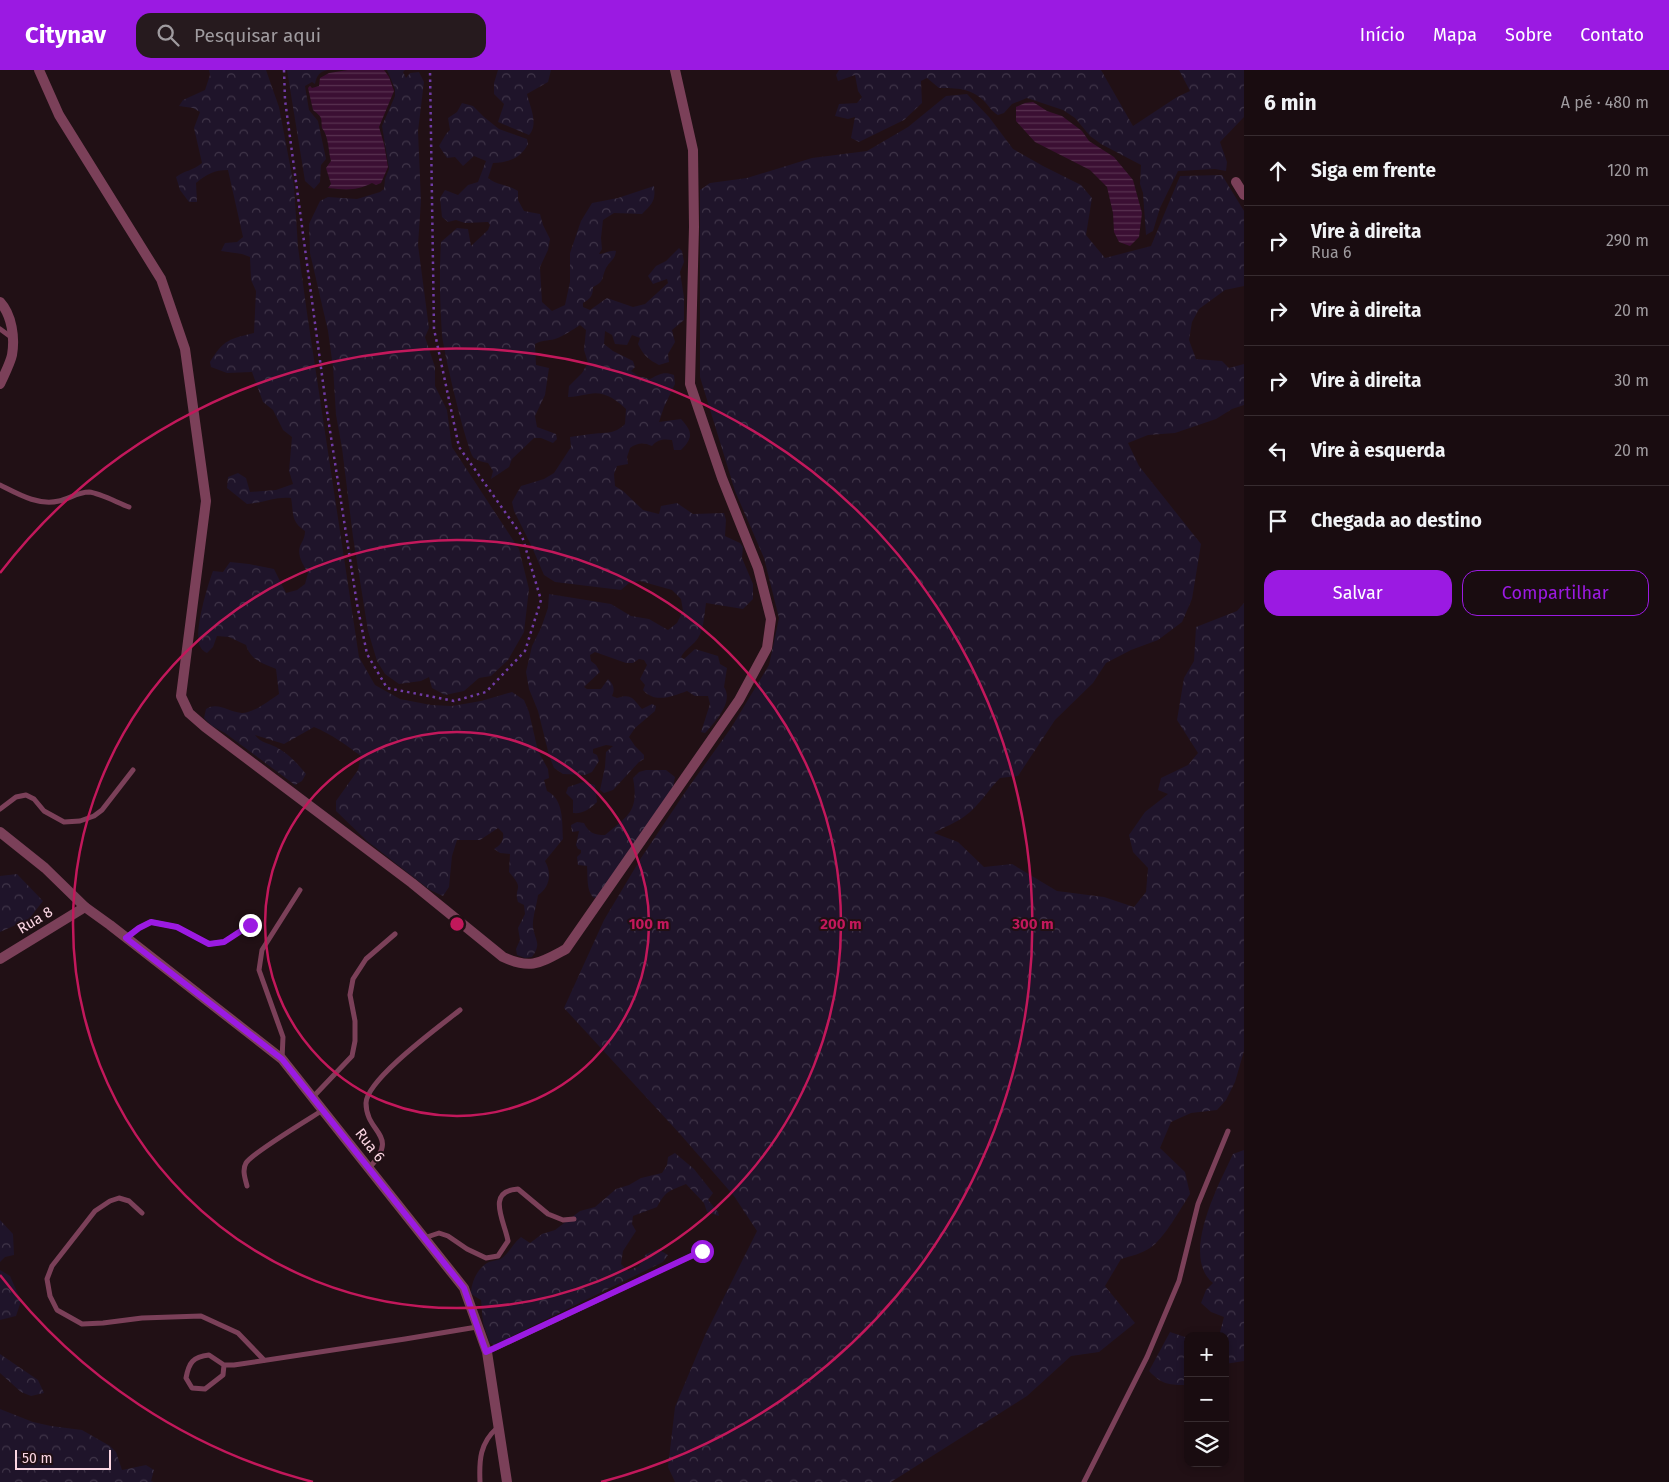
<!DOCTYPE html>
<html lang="pt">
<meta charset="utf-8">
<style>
:root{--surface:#190c10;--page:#261a1e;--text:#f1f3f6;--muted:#9f9b9f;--line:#372c30;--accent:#9b1ae2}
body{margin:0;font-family:"Fira Sans",sans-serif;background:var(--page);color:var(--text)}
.controls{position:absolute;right:15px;bottom:15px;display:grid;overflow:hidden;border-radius:10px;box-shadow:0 2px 8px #0003}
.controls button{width:45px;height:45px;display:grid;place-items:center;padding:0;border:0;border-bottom:1px solid var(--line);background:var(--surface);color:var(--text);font:25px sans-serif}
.scale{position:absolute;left:15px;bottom:12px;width:96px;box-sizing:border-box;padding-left:5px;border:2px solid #fad5e2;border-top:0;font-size:14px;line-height:18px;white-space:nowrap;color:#fad5e2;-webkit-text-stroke:4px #211015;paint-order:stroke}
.stop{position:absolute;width:15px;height:15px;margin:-11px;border:4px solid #9b1ae2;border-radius:50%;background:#fff}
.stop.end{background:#9b1ae2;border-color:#fff;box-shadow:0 1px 5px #0008}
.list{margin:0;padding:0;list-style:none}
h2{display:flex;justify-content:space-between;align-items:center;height:65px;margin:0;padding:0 20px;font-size:21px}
h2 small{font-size:16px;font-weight:400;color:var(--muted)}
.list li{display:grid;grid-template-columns:32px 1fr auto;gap:15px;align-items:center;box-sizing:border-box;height:70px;padding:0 20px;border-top:1px solid var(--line)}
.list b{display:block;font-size:19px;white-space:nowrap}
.list p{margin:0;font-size:16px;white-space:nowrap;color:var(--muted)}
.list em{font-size:16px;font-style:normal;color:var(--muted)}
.actions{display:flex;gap:10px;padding:15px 20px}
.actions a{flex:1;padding:11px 0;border:1px solid var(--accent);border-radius:15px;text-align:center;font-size:18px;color:var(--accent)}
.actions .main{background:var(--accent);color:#fff}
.icon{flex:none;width:28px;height:28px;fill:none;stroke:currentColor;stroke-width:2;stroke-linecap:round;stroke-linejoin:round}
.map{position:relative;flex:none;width:1244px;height:1412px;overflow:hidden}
header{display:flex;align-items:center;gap:30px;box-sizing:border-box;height:70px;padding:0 25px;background:var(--accent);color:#fff}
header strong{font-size:24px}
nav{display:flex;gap:28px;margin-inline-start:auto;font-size:18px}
.search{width:350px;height:45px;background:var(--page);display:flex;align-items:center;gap:12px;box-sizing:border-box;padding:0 18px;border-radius:15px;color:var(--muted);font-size:19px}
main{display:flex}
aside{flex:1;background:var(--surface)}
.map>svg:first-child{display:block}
</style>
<header>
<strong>Citynav</strong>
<div class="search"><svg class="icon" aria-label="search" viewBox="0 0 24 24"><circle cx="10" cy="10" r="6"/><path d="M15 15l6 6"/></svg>Pesquisar aqui</div>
<nav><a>Início</a><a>Mapa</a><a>Sobre</a><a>Contato</a></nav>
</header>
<main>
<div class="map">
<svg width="1244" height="1412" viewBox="0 0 1244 1412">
<defs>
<pattern id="forest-crowns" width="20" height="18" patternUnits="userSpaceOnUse" patternTransform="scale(1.25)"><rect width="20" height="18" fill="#1f142a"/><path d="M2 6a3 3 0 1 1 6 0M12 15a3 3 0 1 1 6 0" fill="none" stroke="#403549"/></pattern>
<pattern id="water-rules" width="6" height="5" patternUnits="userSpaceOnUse" patternTransform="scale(1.25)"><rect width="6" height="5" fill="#3b0f33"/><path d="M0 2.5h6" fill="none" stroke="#583150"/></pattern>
</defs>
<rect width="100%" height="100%" fill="#211015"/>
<g fill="url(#forest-crowns)">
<path d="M209,0H266L279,37L294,116L298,177L307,243L359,587L375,615L400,629L431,635L452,636L481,631L512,622L524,630L529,642L538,681L548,699L549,708L544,710L547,721C564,729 562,752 563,769L545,791C552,803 550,817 538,825C537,834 532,849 533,857C535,871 542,873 532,887L525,888L517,885L516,879L520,870L518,858L525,844L524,835L518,832C513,816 526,821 509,802L510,784L500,783L494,779C501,775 504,770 503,763L498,758L480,770H457L452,786L449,817L443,826L430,820L367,771L336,741V731L358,700L361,686C346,675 331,664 314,657L284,674L255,665C261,673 268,673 276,677C289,684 297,693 306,704L302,711L295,715L225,663L212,656L204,648L206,639C220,630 233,647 248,642C259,639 270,630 279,624L276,599C261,593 251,590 246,575L229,567L217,566L213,577L207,583C203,581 201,579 199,574C195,558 207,517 213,501L223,502L230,492L249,494L274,499L286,523L297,520L305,514L308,503C303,494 297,486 300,476C303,470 305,467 305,461C290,451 294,443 291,428C277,426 262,433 247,434L227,418L228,407L238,403L246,408L250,422L276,420L293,414L289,401L292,367L283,360L273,340L263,332L252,302L227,303L211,297L210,292C224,269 230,269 254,263L256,221L251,210L250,187L242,184L221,181L225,173L237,172L243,167L228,100C214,100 207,104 196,113L197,132H189L180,120L176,107C185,100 193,101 202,93L194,58L200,42L193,38L179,36L183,30L205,20L210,5Z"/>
<path d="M287,0H328C319,2 317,5 315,14L312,12L305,16L309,40L318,51L326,89L321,95L320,112L314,119L305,111Z"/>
<path d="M387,0H405L403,2L406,8L410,3L419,2L424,12L418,61L421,131L418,175L429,258L425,267L435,297V316L447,340L452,377L519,479L529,519L524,562L508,590L491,606L479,608L464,621L445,625L432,618L429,607L421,611L399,614L385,604L377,591L368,561L353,467L342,378L336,345L333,297L328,261L310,183L309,154L320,131L328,127L357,129L380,122L384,119L385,109L389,99L382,56L395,26V19Z"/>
<path d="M498,0H551L548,12L527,24C530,37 539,54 529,65L498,52L504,34L494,24V13Z"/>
<path d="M839,0H1101L1133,56L1177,27L1190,21L1179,0H1244V47L1220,72L1227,92L1226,101L1215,99L1178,101L1160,138L1153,161L1146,165L1143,123L1140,114L1141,95L1101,74L1090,66L1075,48L1063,40L1027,28L1012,34L1004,43L998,45C991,41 989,36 984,31C971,18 956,18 939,18L927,8L921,11L922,33L904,50L859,72L851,68L855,47L848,49L835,46L839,34L857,33L862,27L858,21L855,5L838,11L836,5Z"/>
<path d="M967,24L989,47L1013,79L1043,96L1081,115L1092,128L1086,165L1105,188L1151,176L1180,106L1222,105L1244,141V216L1225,220L1199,239L1192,252L1189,270L1196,289L1222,291L1229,298L1244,294V335L1232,339L1216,349L1175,363L1148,365L1128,373L1139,396L1201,474L1192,529L1182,552L1158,570L1131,580L1106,593L1093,613L1055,650L1018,706L1000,708C988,720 979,736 965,746C956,753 944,757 934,763L958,772L984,797L1012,794L1057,821L1104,827L1134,837L1146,822L1148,798L1133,782L1129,765L1145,742L1168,724L1158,720L1161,708L1188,695L1198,683L1177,650L1184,608L1194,591L1196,557L1237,541L1244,533V981L1235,1012L1226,1030L1217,1040L1191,1043L1171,1052L1160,1078L1185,1102L1190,1124C1181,1138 1164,1169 1150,1178C1141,1184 1131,1186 1121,1189L1105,1216L1135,1253L1099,1282L1071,1286L1027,1326L891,1412H675L668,1397L675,1337L706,1263L757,1161L734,1126L680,1064L564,938L604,850L641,788L688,718L731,658L769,595L779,548L764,488L735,421L700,307V120L710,113L747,108L812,88L867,81L908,57L946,26Z"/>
<path d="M462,33L473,36L484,47L499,59L527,69L528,74C520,89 509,92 493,93L488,108C498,116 507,114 518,121V130L524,141L540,144L543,155L550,169L548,180L540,197L542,232L552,241L565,235L570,212V183L581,151L592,133L618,128L654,116C656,131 652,134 642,144L614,143L603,150L601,168L602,179L599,184C605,184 609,180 616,181C615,190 610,191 606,198C601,209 605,211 593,217C593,226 590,229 583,233V237L590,240L607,228L633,237L645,234L668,213L667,209L653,214L648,206L656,196L666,191L679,178L682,181L684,192L680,202L684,227V250L672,260L675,272L668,284L669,292L659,295C649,290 643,285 638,274L640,268L632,265L627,275L615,274L612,265L605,261L604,274L613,281L633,291L635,297L631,301L638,306L650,309C659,304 664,301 674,305L675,314L664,337L659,352L681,349C692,361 694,367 681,380H674L672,370C664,369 658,369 652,376C643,372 637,373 630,378L627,387L628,394L617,396L614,404L615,416L623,421L643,440L659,444L661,436L677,433L693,444L724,443L726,450L725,466L740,473L743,477L742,488L753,514V529L743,539L706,533C704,546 704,563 695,572C689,578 685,580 681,587L684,589L695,579L718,586L720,594L727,598L724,617C734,632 715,652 705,663L701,662L710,634L708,626H695L687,621C673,626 655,634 643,620L645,615L640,609L647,595L644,590L639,589L633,593H626L595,582L590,585L591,591L596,595L600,602L584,617L587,619H601L608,609C614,615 615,619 612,626L617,628C632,623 633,629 642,639L652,634L656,636L655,641L635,658L629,667L635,676L644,685V689L639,692L613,720L604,723L600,720L605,697L606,682L613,676L606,675L593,679V683L597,685L599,691L592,702L585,705L563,704L554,698L549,685L538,641L529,619L526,602L532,576L541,558L548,538L549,524L611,534L631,546L649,549L668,560L677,553L683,541L681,529L672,520L640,511L629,513L621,520L555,512L544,505L531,475L514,441L512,432L521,416L544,409L554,403L571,377L570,367C577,366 584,365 591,364C605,362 614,365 625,354L626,339C615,329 604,321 589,324C581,325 575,327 568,327L569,316L582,303L588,293L584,280L586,260L580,255C572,260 564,266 555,269C547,271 542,270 535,274L536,295L549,298L545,325L535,346L537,357L556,364L557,369L553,373L541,368H534L512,389L509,397L491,409L493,401L488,393C483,392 478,391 474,388C467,382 443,279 442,265C440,234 439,203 441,172L457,158L468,159L471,176L488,160L490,155L488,152L465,153L456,150L448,152L442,147L440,128L445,120L458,125L468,115L478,112L486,91L474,86L463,96L455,87L447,88L439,76L446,64L450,60L448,48L457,42Z"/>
<path d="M646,700H666L675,707L673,718L598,826L594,828C586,821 588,806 587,796L578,795L577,787L581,783V780L578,779L576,775L579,761L572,762L571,755L577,752L584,753C589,763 594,765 605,765C629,745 639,741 633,708L639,702Z"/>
<path d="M583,712L595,715L597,732C590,739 583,744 573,743V730L566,723L568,717Z"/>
<path d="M17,804L43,831L29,849L0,862V806Z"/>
<path d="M1244,1080V1291L1225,1294V1266H1219L1224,1247L1211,1242L1201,1233L1206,1220L1213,1213C1180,1186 1219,1114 1233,1084Z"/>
<path d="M675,1083L694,1099L713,1123L708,1130L718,1142L719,1146L707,1142L704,1133L686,1114C670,1121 666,1120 657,1137L633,1146L632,1154L636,1161L623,1181L621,1194L628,1201L639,1196L646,1184L658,1179L668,1185L663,1192L494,1275L489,1272C488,1266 486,1262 484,1256C482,1250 482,1237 481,1230L471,1224C471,1213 477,1199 487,1193C492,1190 498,1191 502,1188C510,1182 513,1173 521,1167L530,1173L542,1164L555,1160L580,1141L595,1137L616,1119L629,1115L641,1108L662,1103L667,1095L668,1087Z"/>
<path d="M0,1150L13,1164L14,1185L5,1187L0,1192Z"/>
<path d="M0,1200L10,1206L21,1231L16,1246L0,1250Z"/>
<path d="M1170,1262L1188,1268V1315C1169,1315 1162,1315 1149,1301Z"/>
<path d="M0,1284L38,1310L44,1323L31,1326L21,1322L0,1303Z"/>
<path d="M0,1339L33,1352L51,1356L82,1360L110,1376L116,1382L122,1400L146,1395L154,1400L151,1411L154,1412H0Z"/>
</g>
<g fill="url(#water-rules)">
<path d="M348,0H384L389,7L394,21L379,57L384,74L388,97L381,113L376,115L372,113C356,121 346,120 328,118L331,114L326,98L331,91C328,80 329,67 322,58C321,47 323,48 313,40L308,18L310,16L312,18L319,16L320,8L329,3Z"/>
<path d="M1033,32L1047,41L1062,46L1082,61L1089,71L1114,87L1133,110L1142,143L1139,167L1130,176L1119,172L1114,162L1113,143L1107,117L1090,100L1035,72L1016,51V37L1025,33Z"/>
</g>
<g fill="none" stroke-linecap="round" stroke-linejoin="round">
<path stroke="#703ca7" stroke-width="2.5" stroke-dasharray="2.5 4" stroke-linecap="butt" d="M284,0L285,30L326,335L357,534L367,584L387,618L454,631L486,622L525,581L541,530L522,466L459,377L434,259L430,0"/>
<g stroke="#7b4059" stroke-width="5">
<path d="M0,259L11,267"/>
<path d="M0,415C18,424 38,436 59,431C69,429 78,422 89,422C100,423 118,433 129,437"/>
<path d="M0,739L16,727L26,725L34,729L44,741L64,752L80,751L94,746L102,740L133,700"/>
<path d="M126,867L139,858L151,852L177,857L209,874L224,872L250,855"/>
<path d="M282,989L283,967L259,900L262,880L300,820"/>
<path d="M313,1027L352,986L355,971V951L350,925L353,909L366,889L395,864"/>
<path d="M369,1098C401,1064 366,1064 366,1033C367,1009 440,956 460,940"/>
<path d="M247,1116C245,1108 242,1100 246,1093C252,1083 309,1049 323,1040"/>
<path d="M142,1143L129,1131L119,1128L110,1131L95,1141L52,1196L47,1209L50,1226L57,1240L82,1254L103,1253L142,1248L201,1246L238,1263L264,1290"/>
<path d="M424,1168L439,1163L448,1166L467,1179L486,1188L498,1186L508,1171C505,1152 485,1121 518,1119L548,1144L563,1150L574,1149"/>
<path d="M487,1282L702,1181"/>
<path d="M224,1295L223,1305L205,1319L192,1318L186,1308C189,1292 193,1287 209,1285L224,1295H234L405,1269L477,1257"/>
<path d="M480,1412C479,1390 480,1373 497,1358"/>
<path d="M1084,1412L1147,1287L1179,1211L1198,1134L1228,1061"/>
</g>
<g stroke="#7b4059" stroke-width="10">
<path d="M39,0L59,45L161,209L185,279L206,431L181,626L189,643L205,657L412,813L503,887C531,900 540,893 566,879L739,630L767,578L771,549L758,498L722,408L690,314L694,157L693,80L675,0"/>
<path d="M1236,112L1244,125"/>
<path d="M0,232C12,245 15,268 12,285C10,294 4,305 0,314"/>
<path d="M0,762L45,798L85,837L110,855L282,989L464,1218L487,1282L507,1412"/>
<path d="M0,889L85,837"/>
</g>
</g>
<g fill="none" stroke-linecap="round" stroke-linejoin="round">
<path stroke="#9b1ae2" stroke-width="6" d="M250,855L224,872L209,874L177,857L151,852L139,858L126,868L282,989L464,1218L486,1282L702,1181"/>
</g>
<g fill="none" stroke="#c2185b" stroke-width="2.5">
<circle cx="457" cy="854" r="192"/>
<circle cx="457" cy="854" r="384"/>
<path d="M313 1412A576 576 0 0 1 0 1205M0 503A576 576 0 1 1 601 1412"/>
</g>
<g text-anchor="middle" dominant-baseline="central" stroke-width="4" stroke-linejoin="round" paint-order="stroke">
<g font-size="15" fill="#fad5e2" stroke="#211015">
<text transform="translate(35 850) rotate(-31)">Rua 8</text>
<text transform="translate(370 1075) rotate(52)">Rua 6</text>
</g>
</g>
<circle cx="457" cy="854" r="8" fill="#c2185b" stroke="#211015" stroke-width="2.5"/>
<g font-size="15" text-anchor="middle" font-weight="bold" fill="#c2185b" stroke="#211015" stroke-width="4" stroke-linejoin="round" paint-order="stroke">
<text x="649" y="859">100 m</text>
<text x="841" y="859">200 m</text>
<text x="1033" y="859">300 m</text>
</g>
</svg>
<div class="controls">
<button>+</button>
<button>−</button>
<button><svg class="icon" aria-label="layers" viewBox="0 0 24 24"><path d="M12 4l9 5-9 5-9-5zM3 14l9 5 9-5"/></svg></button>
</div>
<div class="scale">50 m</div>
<div class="stop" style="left:702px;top:1181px"></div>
<div class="stop end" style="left:250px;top:855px"></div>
</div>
<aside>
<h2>6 min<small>A pé · 480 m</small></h2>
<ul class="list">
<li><svg class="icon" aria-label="ahead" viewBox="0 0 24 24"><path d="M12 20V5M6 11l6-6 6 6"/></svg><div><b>Siga em frente</b></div><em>120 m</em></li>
<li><svg class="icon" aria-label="right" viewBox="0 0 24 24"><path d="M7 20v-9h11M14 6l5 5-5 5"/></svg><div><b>Vire à direita</b><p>Rua 6</p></div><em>290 m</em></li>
<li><svg class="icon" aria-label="right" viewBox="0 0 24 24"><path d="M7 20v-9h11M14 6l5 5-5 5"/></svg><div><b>Vire à direita</b></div><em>20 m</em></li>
<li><svg class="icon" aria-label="right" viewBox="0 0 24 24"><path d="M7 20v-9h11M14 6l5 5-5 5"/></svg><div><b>Vire à direita</b></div><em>30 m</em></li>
<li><svg class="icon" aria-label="left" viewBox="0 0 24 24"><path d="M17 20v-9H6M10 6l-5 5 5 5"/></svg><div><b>Vire à esquerda</b></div><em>20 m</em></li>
<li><svg class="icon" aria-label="arrive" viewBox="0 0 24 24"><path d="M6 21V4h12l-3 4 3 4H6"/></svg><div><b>Chegada ao destino</b></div></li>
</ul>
<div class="actions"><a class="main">Salvar</a><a>Compartilhar</a></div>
</aside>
</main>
